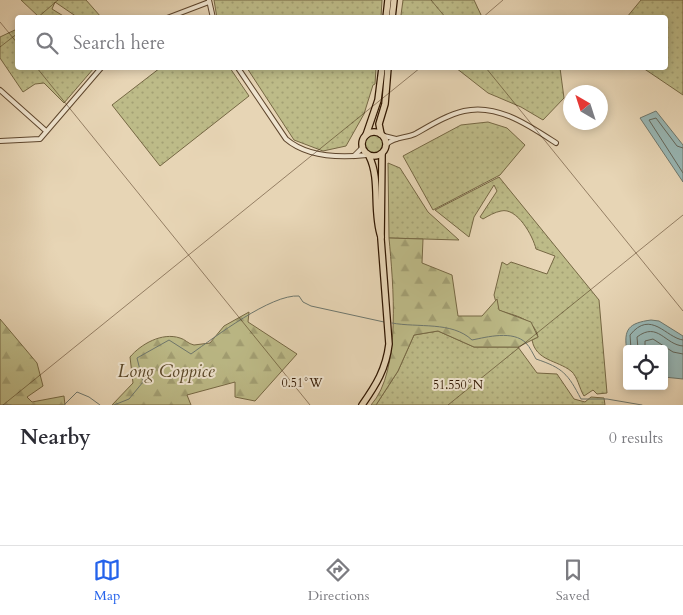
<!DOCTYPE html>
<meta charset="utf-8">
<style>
:root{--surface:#fff;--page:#f2f2f3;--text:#2b2b33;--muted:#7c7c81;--line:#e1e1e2;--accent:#2563eb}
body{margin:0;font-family:Cardo,serif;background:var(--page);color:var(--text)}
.controls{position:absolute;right:15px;bottom:15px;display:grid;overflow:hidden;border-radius:5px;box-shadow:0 2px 8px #0003}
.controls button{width:45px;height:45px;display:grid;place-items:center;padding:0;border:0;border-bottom:1px solid var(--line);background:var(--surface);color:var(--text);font:25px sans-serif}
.compass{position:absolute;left:563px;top:85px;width:45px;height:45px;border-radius:50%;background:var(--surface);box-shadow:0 2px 8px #0003;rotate:321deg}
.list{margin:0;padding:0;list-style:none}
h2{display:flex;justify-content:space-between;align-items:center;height:65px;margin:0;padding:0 20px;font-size:21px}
h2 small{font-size:16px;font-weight:400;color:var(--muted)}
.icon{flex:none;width:28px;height:28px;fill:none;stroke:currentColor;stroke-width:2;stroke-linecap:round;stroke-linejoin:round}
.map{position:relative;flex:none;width:683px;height:405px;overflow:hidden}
.search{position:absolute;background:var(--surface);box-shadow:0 2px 8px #0003;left:15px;right:15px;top:15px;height:55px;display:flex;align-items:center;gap:12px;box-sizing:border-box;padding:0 18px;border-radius:5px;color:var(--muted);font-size:19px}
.sheet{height:140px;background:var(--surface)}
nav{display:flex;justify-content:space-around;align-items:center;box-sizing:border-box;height:70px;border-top:1px solid var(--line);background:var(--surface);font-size:14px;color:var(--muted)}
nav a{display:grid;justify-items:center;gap:2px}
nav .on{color:var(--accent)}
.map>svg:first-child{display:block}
</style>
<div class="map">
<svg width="683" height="405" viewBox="0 0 683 405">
<defs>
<pattern id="grass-dots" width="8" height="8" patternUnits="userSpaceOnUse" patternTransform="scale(1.25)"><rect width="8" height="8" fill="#bdbb88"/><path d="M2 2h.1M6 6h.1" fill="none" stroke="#a3a074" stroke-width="1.8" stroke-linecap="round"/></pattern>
<pattern id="forest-firs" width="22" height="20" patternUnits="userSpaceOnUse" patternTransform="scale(1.25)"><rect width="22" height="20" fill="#bdbb88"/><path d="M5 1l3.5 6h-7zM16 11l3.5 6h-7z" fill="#a3a074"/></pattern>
</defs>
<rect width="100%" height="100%" fill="#e7d5b5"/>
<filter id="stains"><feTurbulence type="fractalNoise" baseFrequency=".004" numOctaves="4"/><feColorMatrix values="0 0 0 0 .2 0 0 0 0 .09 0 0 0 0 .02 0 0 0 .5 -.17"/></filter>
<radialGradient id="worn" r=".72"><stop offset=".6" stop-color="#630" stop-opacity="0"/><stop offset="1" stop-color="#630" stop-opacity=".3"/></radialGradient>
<g fill="url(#grass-dots)" stroke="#766844">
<path d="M21,0H86L101,17H77L55,2L52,9L65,17H39Z"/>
<path d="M214,0H382L381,17L217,18Z"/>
<path d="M403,0H474L482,17H404L401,15Z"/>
<path d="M641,0H683V95L643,68H666V18L627,17Z"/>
<path d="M17,29L18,68H94L64,103L44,83L35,84L23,92L0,58V37Z"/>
<path d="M160,68H230L249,96L160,166L112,105Z"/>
<path d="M247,68H376L375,84L373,85L364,114L346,146L323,151L294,140Z"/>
<path d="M456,68H560L564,98L543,120L521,107L488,93Z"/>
<path d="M488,122L507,128L525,145L500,175L433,210L403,156L461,125Z"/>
<circle cx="374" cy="144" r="10"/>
<path d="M388,163L400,168L428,212L459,240L389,238Z"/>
<path d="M499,177L599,300L607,393L597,394L593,390L584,396C579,388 578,377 571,371C557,360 536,361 532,340L538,337C534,318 515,316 498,310L494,295L502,262L507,265L511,262L547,274L555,256L536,249C533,236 517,207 501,211C495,212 488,216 483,219L480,217L497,191L494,185L474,217L469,237L435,210Z"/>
<path d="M438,331L474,347H518L537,373L557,374L574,399L585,402L591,397L604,398L605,405H376L398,371L414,335Z"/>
</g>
<g fill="url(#forest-firs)" stroke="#766844">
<path d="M389,238L423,239L422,263L452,275L458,316H482L497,299L499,310L531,322L538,337L518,347H474L438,331L414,335L398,371L376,405H371C402,371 393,282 389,238Z"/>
<path d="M249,312L248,322L297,354L255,401L235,397V382L187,395L191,405H112L133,383L130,357C141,344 162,332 180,338C185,339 188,344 194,345L210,343L224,326Z"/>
<path d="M0,319L37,363L43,386L27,397L32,402L64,396L65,405H0Z"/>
</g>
<g fill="#98b7b5" stroke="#6e776d">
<path d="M656,111L683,145V182L640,118Z"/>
<path d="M651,320L659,321L683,336V379L664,377V349H627V351C623,329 629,323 651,320Z"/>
</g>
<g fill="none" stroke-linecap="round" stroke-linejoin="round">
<g stroke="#64665a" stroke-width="1">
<path d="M683,148L677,146L656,118L649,120L683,173"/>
<path d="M631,349L630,335C651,309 666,338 683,340"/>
<path d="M638,349L637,337C658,321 665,345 683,346"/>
<path d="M645,349V341L653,339L673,352L683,354"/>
</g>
<g stroke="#6e776d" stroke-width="1">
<path d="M392,323C418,328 452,321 472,340C487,337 513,330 526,343C530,347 533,354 536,359C563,368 568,374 581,399H607L642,405"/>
<path d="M2,405H11"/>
<path d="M64,405L77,392L89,397L100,405"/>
<path d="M114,405L129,399L143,382L137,358L169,340L191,354C215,337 271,294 299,296L303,302L311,306L384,322"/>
</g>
<g stroke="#5e462d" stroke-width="6">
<g id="minor">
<path d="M209,0L213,18"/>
<path d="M167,18L209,2"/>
<path d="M238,68L286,139C307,157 340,158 367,155"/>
<path d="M0,90L46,131"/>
<path d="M384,136L396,139"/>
<path d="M0,141L40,139L101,68"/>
<path d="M387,144C394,137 406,138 415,134C431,125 447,115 464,111C497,103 530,126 556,143"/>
<path d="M354,156L362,148"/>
</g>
</g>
<g stroke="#301600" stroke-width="8">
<g id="primary">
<path d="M386,18L388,0"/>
<path d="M392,18L394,0"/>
<circle cx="374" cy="144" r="12"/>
<path d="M381,134L379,124L385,104L388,68"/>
<path d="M366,135L378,100L382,68"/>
<path d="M369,156C381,180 372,211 381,237"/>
<path d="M362,405C376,385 386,369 389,344L381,239L382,154"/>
</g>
</g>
<use href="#minor" stroke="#efe4cf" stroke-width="4"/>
<use href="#primary" stroke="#e7d5b5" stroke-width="5.5"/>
</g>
<path fill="none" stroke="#301600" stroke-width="1" stroke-opacity="0.45" d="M431,0L446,18M37,18L58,0M482,18L503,0M0,22L18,44M0,47L18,33M37,68L310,405M486,68L683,311M3,405L420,68M448,405L683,215"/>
<g text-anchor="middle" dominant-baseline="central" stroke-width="4" stroke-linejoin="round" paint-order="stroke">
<g font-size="18" font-style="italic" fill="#5a4829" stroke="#efe4cf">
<text x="166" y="371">Long Coppice</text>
</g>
</g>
<g font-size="12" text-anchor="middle" fill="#301600" stroke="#efe4cf" stroke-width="4" stroke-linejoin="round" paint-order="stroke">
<text x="302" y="387">0.51°W</text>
<text x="458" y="389">51.550°N</text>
</g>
<rect width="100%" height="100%" filter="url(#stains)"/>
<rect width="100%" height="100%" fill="url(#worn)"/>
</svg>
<div class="controls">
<button><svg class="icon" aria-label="locate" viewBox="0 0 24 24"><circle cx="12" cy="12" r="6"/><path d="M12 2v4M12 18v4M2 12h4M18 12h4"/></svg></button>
</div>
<svg class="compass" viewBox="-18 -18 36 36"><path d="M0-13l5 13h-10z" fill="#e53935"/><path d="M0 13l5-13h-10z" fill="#7c7c81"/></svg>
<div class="search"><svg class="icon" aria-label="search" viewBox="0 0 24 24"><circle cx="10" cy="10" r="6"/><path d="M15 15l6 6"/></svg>Search here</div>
</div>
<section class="sheet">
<h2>Nearby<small>0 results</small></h2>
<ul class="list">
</ul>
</section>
<nav>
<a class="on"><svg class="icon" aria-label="map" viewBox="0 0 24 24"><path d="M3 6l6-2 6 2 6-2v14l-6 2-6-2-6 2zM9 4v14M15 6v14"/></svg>Map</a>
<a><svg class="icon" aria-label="directions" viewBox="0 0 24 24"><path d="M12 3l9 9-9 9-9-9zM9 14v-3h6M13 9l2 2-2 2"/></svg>Directions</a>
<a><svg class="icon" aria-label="saved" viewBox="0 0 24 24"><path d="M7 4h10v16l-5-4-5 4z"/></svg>Saved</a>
</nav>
